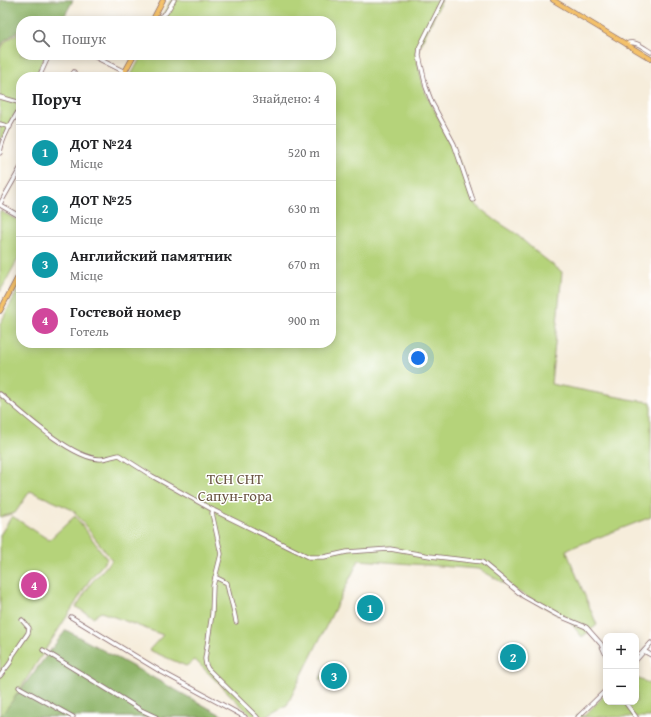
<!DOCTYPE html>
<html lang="uk">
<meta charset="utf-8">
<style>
:root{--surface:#fff;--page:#f2f2f2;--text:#202124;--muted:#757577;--line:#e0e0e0;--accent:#1f6fb2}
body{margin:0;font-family:"Gentium Book Plus",serif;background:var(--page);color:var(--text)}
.controls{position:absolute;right:12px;bottom:12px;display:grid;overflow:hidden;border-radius:8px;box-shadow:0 2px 10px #0003}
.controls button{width:36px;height:36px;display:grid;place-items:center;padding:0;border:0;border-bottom:1px solid var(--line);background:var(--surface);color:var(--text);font:20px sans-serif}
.you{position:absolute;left:418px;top:358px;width:14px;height:14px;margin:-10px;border:3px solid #fff;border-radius:50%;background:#1a73e8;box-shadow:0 0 0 6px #1a73e833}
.badge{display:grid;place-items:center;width:26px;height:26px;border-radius:50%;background:var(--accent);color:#fff;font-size:13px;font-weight:700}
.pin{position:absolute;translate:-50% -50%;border:2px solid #fff;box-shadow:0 1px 4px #0006}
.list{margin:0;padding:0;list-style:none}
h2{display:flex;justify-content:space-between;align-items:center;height:52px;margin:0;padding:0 16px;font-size:17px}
h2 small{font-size:13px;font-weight:400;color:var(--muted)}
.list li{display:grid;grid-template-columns:26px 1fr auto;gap:12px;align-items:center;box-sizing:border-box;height:56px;padding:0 16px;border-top:1px solid var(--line)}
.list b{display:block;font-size:15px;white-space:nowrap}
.list p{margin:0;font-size:13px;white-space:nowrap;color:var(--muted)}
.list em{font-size:13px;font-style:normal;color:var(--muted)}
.icon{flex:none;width:22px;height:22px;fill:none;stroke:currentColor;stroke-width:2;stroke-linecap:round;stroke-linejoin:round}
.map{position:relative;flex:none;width:651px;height:717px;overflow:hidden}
.search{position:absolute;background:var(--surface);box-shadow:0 2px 10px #0003;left:16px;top:16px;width:320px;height:44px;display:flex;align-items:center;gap:10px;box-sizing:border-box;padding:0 14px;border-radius:16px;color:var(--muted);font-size:15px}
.panel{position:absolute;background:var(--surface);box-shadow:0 2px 10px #0003;left:16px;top:72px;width:320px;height:276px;border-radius:16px}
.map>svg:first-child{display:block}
</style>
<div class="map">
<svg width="651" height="717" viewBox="0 0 651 717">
<rect width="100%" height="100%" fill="#fff"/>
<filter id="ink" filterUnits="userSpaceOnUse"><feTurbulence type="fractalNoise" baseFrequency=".025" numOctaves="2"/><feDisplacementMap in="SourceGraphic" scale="8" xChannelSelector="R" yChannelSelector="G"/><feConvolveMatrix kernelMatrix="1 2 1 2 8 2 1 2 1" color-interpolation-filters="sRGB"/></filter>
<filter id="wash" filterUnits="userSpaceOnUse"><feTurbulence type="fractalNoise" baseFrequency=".012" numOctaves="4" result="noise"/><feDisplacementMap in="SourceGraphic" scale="16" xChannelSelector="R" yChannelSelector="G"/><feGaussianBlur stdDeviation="0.9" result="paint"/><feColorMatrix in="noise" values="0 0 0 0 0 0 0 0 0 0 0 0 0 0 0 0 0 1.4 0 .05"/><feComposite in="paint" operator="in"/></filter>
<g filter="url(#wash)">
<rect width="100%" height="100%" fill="#f6eddb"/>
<g fill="#b5d37a" stroke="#807952">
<path d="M171,0H442L416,54L424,89L453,146L477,206L495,220L515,233L535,251L562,272L551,384L634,400L651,402V517L566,550L597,625L582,637L565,616L557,615L555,613L479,569L359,560L287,705L266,717H253L195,660L186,666L149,650L163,635L101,612L93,617L76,607L91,583L112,560L73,510L30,491L15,513L0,517V324L21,284V343H331V77H130L142,55H331V21H160Z"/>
<path d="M21,31V55H46L35,77H21V103L0,144V51L5,42Z"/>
<path d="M0,211L21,222V253L0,292Z"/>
<path d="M12,516L49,540L75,516L107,559L89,581L71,610L2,717H0V535Z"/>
<path d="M329,662L346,672L336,689L320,679Z"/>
<path d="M636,678L651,684V717H576L581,713L583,717L606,694V702H636Z"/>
</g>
<g fill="#90b56a" stroke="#6d6a4a">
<path d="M0,0H73L64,17L45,21H21V29L4,41L0,48Z"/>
<path d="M66,630L225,717H0Z"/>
</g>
</g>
<g filter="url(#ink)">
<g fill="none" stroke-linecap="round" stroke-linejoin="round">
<g stroke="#866769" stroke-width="5">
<g id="minor">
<path d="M443,0L420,46L419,56L426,87L432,103L454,144L473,200"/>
<path d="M154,21L166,13L174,0"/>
<path d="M626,44C635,40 643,47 651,52"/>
<path d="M91,55L125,72"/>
<path d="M39,77L49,55"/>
<path d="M71,77L74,72"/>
<path d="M0,97L21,103"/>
<path d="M0,124L10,127"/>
<path d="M0,153C2,137 13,120 21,107"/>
<path d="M0,204L21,167"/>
<path d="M0,205L21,217"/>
<path d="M0,394C21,412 73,460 101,459C106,459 113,456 119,455L152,476L213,510L309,557H324L347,552L390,549L430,556L482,562L523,596L557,615L586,627L601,644L606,655"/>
<path d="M213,510L212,513L221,554L213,586L212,614L205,659L206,665L208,669L257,717"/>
<path d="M215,577L227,583C229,596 234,608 236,622"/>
<path d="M71,617L160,671L245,717"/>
<path d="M43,650L141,710L156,717"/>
<path d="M644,651L651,655"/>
<path d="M636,660L651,643"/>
<path d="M0,676L10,663L13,655L28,633L29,628L22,620"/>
<path d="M19,687L73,717"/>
<path d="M625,702L636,717"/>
<path d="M578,717L606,690"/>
</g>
</g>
<g stroke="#866769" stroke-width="5.5">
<g id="major">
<path d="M553,0L651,59"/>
<path d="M152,21L163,0"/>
<path d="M122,77L134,55"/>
<path d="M0,311L21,271"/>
</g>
</g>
<use href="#minor" stroke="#fff" stroke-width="3.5"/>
<use href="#major" stroke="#f4c16a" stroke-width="4"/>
</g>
</g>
<g text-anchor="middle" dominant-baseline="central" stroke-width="3" stroke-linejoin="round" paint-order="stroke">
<g font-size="15" fill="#6a5543" stroke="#fff">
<text x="235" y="478">ТСН СНТ<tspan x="235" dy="17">Сапун-гора</tspan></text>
</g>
</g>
</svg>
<div class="controls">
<button>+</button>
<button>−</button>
</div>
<div class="you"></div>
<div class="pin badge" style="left:370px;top:608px;background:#0f9aa8">1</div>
<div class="pin badge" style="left:513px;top:657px;background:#0f9aa8">2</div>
<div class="pin badge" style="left:334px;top:676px;background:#0f9aa8">3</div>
<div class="pin badge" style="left:34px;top:585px;background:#d1479c">4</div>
<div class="search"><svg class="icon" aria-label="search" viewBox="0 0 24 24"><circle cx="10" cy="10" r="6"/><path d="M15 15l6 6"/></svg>Пошук</div>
<section class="panel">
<h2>Поруч<small>Знайдено: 4</small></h2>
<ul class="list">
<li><span class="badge" style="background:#0f9aa8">1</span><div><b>ДОТ №24</b><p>Місце</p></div><em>520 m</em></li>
<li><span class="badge" style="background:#0f9aa8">2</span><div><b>ДОТ №25</b><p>Місце</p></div><em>630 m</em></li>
<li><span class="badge" style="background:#0f9aa8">3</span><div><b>Английский памятник</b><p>Місце</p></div><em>670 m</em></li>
<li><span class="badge" style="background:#d1479c">4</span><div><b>Гостевой номер</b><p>Готель</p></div><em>900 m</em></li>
</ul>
</section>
</div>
